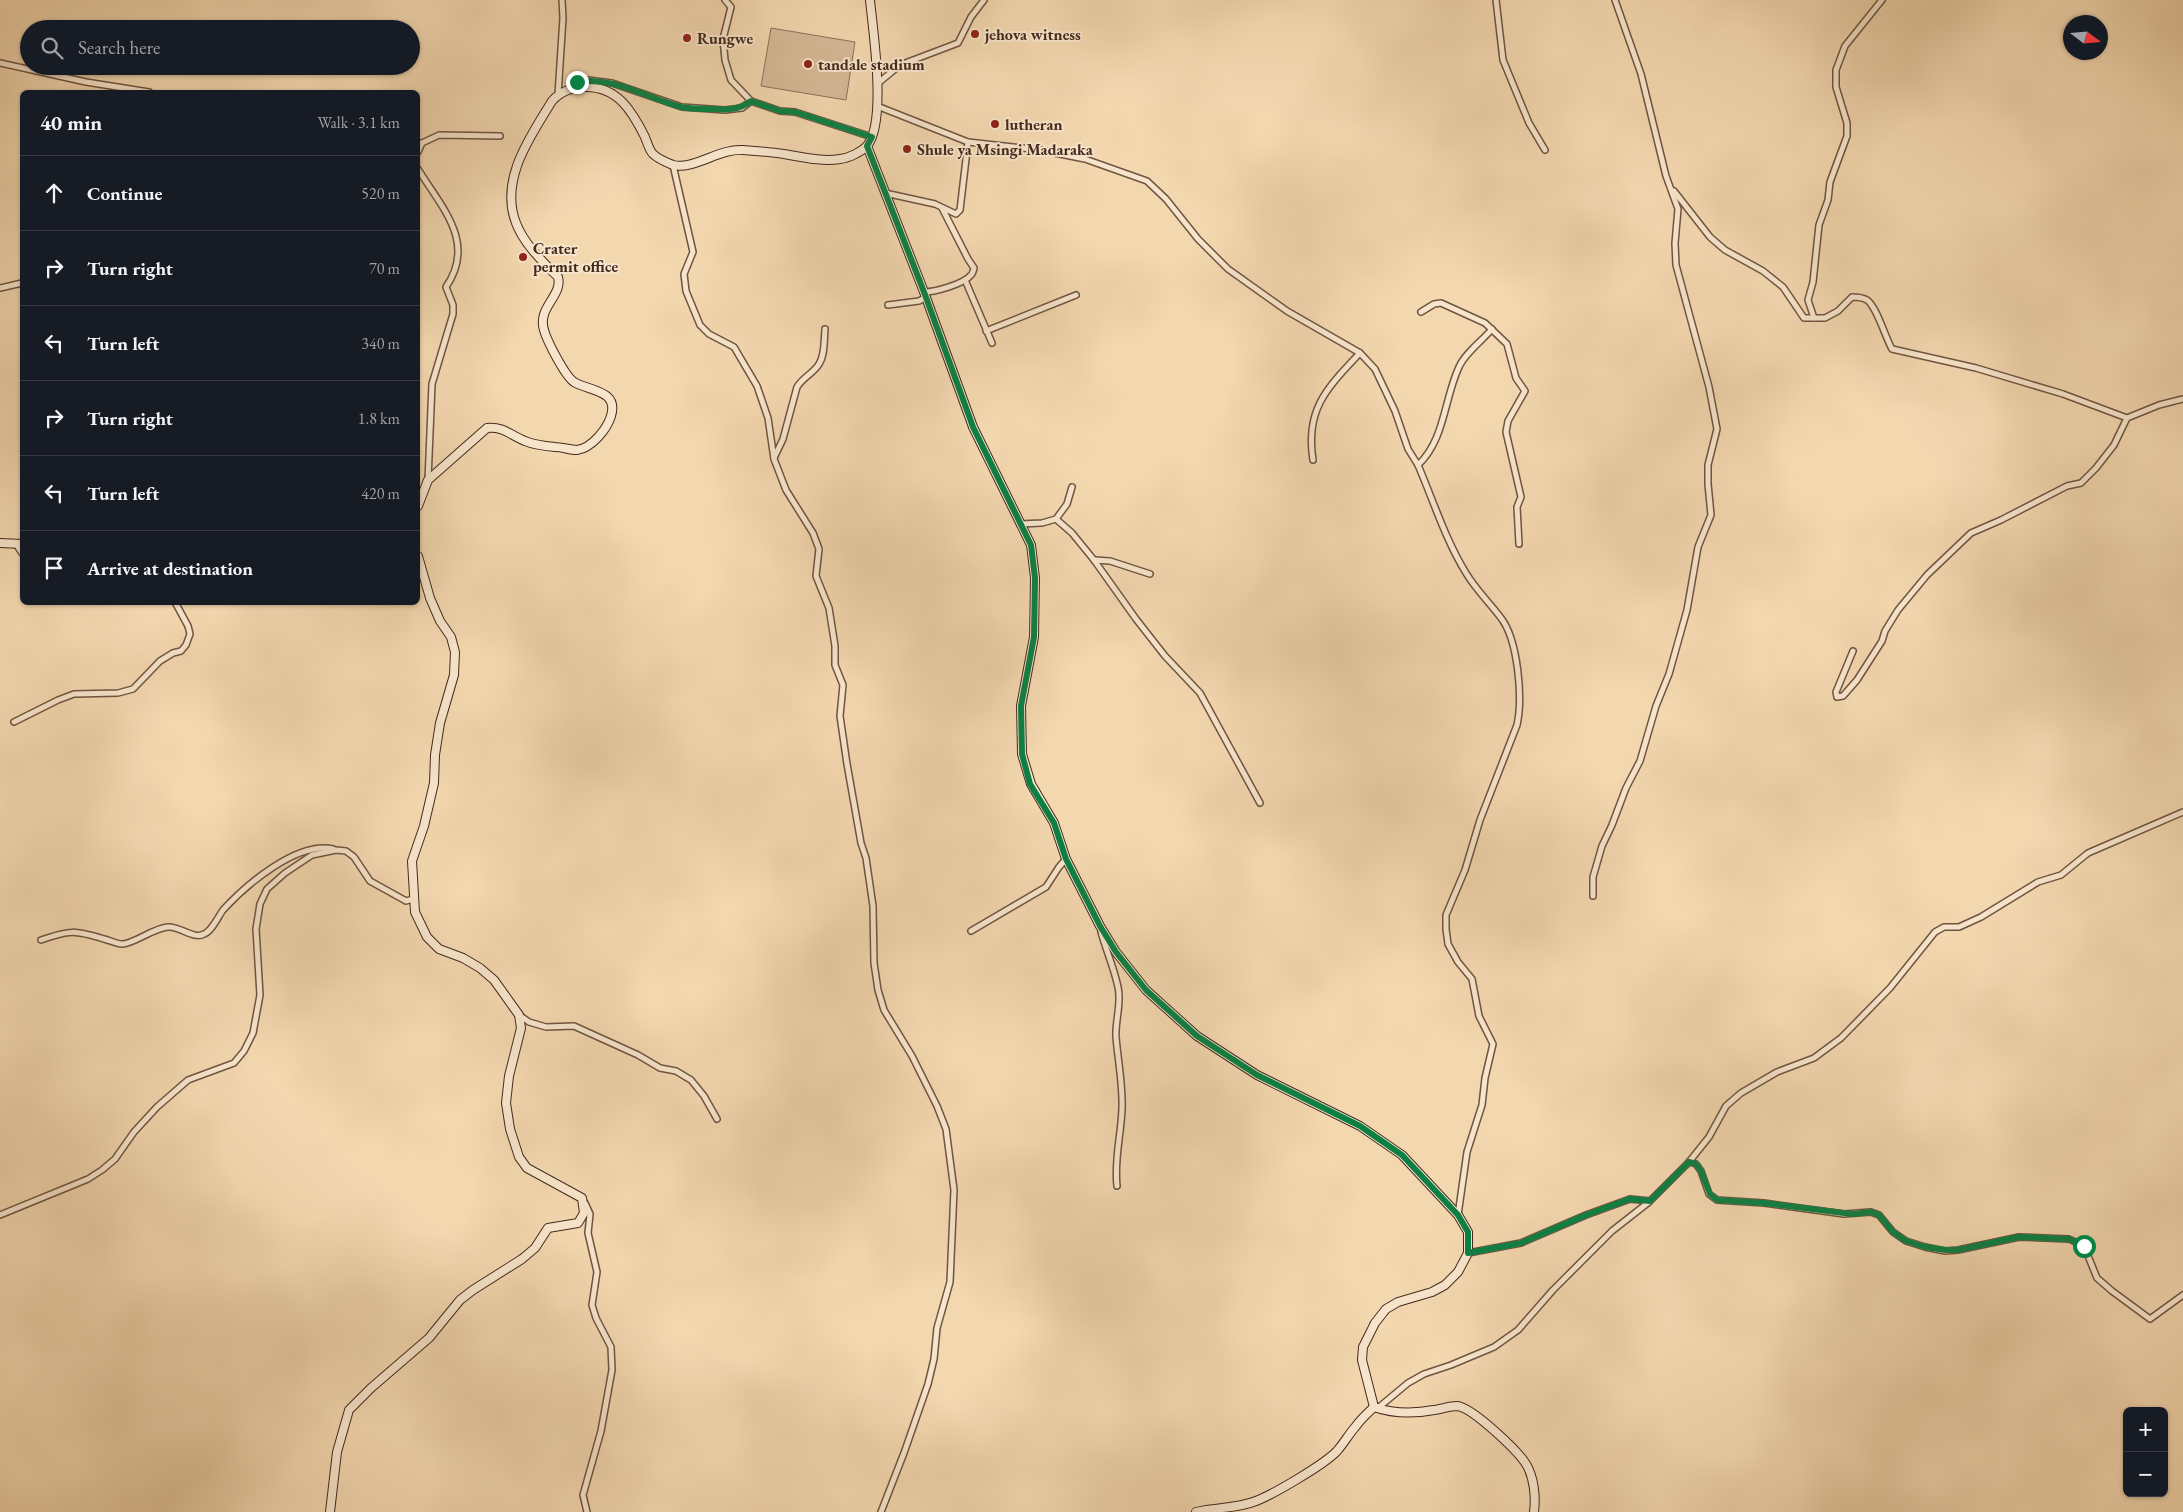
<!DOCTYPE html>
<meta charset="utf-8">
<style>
:root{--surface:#171b24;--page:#242831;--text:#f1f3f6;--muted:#9ea1a6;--line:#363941}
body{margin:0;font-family:"EB Garamond",serif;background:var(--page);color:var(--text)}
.controls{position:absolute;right:15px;bottom:15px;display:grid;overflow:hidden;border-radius:8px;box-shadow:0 1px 4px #0004}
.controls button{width:45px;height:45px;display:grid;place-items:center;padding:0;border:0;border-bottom:1px solid var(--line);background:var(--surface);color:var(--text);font:25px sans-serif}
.compass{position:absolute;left:2063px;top:15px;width:45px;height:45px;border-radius:50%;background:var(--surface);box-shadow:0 1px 4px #0004;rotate:106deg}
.stop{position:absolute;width:15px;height:15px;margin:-11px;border:4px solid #0b8043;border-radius:50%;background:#fff}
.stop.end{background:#0b8043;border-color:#fff;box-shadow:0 1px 5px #0008}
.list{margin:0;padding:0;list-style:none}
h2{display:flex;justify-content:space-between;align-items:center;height:65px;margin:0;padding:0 20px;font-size:21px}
h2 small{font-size:16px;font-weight:400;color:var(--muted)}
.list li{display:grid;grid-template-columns:32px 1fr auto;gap:15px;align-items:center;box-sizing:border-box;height:75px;padding:0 20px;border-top:1px solid var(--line)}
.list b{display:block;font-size:19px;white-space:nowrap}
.list em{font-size:16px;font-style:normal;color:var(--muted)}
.icon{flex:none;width:28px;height:28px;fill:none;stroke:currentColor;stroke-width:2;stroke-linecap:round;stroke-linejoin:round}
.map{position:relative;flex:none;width:2183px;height:1512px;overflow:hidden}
.search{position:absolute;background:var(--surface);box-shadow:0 1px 4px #0004;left:20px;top:20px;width:400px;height:55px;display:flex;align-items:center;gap:12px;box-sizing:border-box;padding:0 18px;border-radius:28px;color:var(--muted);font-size:19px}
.panel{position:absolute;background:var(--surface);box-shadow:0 1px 4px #0004;left:20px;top:90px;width:400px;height:515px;border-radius:8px}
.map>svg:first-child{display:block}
</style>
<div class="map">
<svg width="2183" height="1512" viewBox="0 0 2183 1512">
<rect width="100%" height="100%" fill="#f3d7af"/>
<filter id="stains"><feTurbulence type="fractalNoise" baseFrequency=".004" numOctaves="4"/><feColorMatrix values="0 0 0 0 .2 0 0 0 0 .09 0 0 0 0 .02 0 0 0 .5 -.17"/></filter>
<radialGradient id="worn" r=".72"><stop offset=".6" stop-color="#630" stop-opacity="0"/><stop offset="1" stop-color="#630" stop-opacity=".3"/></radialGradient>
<path fill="#d5b996" stroke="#8c715a" d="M771,28L855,42L846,100L761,86Z"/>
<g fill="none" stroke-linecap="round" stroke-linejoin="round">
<g stroke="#705442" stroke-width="8">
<g id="street">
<path d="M725,0L731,7L723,39L725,60L731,80L751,101L780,111L795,112L872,137"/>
<path d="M1496,0L1503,60L1529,123L1545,150"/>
<path d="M0,63L86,82L149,92"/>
<path d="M877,84L900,65L958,43L971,17L984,0"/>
<path d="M572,88L577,82L588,80L612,83L682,107L725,110L742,108L751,101"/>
<path d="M558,95L563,18L562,0"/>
<path d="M877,106L968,142L1040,150L1085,159L1147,181L1166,199L1198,239L1228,269L1287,311L1360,353L1375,369L1395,411L1408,449L1418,465C1433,500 1446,541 1466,573C1476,590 1490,603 1501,618C1518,640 1523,698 1517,725L1480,820L1465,870L1446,915V929L1448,944L1458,962L1472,979L1479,1016L1493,1044L1485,1078L1482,1105L1467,1152L1458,1215"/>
<path d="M418,143H422L439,135L500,136"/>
<path d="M418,152L422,143"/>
<path d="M673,165L693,252L684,274L686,291L700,325L709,334L734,347L757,386L768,418L774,459L786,490L813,533L819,549L816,576L829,608L835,646V665L843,685L840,716L847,764L861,843L866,858L873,906L874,963L878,990L884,1010L912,1056L937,1106L946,1129L954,1190L950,1282L937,1328L934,1359L928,1384L904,1453L881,1512"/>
<path d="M418,169C441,207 477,242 446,287L453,305V314L432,384L428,480"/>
<path d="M1674,191L1710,237L1725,250L1763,271L1783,287L1804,318H1825L1838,311L1852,297C1857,297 1862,297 1867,300C1877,307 1885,337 1892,349L1976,368L2063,394L2127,418L2159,405L2183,399"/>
<path d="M885,193L935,204L956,214L960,210L968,142"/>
<path d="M965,280L992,343"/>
<path d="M0,288L22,283"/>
<path d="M924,292C935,292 964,284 971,275C972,275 974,269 974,268L968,259L942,208"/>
<path d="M888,305L919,301L926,297"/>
<path d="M1421,312L1434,304L1441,303L1485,323L1507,344L1516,378L1525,391L1508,421L1506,432L1521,497L1517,507L1519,544"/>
<path d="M1814,318L1808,300L1813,282L1819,225L1828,200L1830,182L1847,136V123L1836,87V70L1845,46L1882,0"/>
<path d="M986,331L1076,295"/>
<path d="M774,458L783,439L797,387C803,377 814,373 819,364C825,355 824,340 825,329"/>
<path d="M1313,460C1305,409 1327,388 1360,353"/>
<path d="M1418,465C1445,440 1444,399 1459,367C1465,353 1482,341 1492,329"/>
<path d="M1056,519L1067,504L1072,487"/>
<path d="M1020,524L1042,523L1056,519L1072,533L1094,560L1136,619L1165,656L1200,693L1260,803"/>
<path d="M16,544L22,553"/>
<path d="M1094,560L1110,561L1150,574"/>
<path d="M1853,651L1836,692L1837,697L1843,696L1857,680L1882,641L1885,631L1898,610L1927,575L1971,533L2001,520L2067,486L2081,483L2096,468L2114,445L2127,418"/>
<path d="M14,722L58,700L74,694L118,693L133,689L160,661L173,653L181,651L186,645L190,634L188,626L175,602"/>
<path d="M1593,896V877L1602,846L1612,825L1626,788L1640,761L1656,706L1669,674L1687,610L1698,547L1711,515L1708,484V465L1717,429L1709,387L1676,265L1675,243L1678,209L1666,176L1641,74L1615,0"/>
<path d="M971,931L1046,887L1059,867L1066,859"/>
<path d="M1101,932C1106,950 1114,968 1118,987C1122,1003 1115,1020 1116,1037C1118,1061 1123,1085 1122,1109C1121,1136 1114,1159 1117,1186"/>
<path d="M41,940C70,930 74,930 104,939C109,940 117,944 122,944C134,944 153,928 168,927C180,926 194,940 204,934C212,931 218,917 223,910C246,885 297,841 333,849"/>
<path d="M519,1015L529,1022L546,1027L574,1026L638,1055L660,1068L676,1071L691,1080L704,1096L717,1119"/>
<path d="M1689,1162L1696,1164L1701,1171L1709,1194L1717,1200L1764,1203L1844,1214L1871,1212L1879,1215L1893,1232L1906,1241L1925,1247L1945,1251L1958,1250L2019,1237L2069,1239L2084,1246L2097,1278L2112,1291L2150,1319L2183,1295"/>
<path d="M585,1203L590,1214L588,1233L597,1272L592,1305L596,1318L611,1347L612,1370L601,1431L583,1495L587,1512"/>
<path d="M0,1215L88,1179L102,1170L115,1159L134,1132L157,1107L188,1080L234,1063L244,1051L253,1033L260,995L256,929L260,904L267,889L285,873L312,855L336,850L346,851L354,857L370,881L406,901L413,899"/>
<path d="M1468,1253L1521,1243L1586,1215L1630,1199L1650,1201L1689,1162L1709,1137L1726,1106L1741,1093L1777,1072L1814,1058L1841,1038L1890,988L1935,932L1944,927H1959L1981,917L2038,882L2061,875L2088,853L2183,812"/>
<path d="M1378,1408L1408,1383L1424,1374L1451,1365L1494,1347L1518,1330L1553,1290L1612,1231L1649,1202"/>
</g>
</g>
<g stroke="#44291e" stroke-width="10">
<g id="secondary">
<path d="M867,146L924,292L973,427L1031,545L1035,578L1034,637L1021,706L1022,754L1031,784L1054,823L1066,859L1100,926L1116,952L1146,990L1197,1036L1257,1075L1360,1126L1402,1155L1458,1215L1468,1232V1253L1458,1272L1445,1285L1432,1292L1398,1302L1386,1309L1375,1323L1363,1347L1362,1360L1374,1407C1394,1414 1413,1414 1434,1410C1441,1409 1450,1406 1457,1406C1472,1407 1518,1451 1526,1464C1534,1477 1536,1497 1534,1512"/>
<path d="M418,506L428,480L487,428C503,426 510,435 525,441C534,445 544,446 555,447C562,447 570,450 577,450C592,448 607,429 611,416C619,390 589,391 574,382C565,376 547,341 544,330C537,307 563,296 558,277C542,261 524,244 516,223C499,179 531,136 552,101C561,91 572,87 586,87C618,87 632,111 645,137C647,142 649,150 653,154C657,158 668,163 673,165C694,170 720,148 743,150C756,151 770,152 784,154C802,157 822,162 840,159C849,158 861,152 867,146C887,122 873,31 870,0"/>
<path d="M0,543L22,544"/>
<path d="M330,1512L337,1452L349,1410L371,1388L429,1338L460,1300L473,1290L522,1259L535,1248L548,1228L578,1223L584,1213L582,1198L527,1168L519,1157L510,1129L506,1103L509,1076L521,1028L519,1015L494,980L480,968L463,958L439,949L427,937L415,912L412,861L424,826L434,783L435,755L440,723L454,675L455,652L451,637L440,621L430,598L418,556"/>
<path d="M1196,1512C1216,1507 1236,1509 1256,1501C1274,1494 1325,1464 1337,1451C1344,1443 1349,1434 1356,1426C1361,1419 1368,1413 1374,1407"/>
</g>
</g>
<use href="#street" stroke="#f7e5cb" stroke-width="5"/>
<use href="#secondary" stroke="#f7e5cb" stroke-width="8"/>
</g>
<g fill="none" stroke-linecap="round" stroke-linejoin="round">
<path stroke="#0b8043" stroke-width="6" d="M577,82C614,76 646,98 681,107C690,109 701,109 711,109C727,110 739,110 751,101L780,111L795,112L872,137L867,146L924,292L973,427L1031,545L1035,578L1034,637L1021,706L1022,754L1030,784L1054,823L1066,859L1100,926L1116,952L1146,990L1197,1036L1257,1075L1360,1126L1402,1155L1458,1215L1468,1232V1253L1521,1243L1586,1215L1630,1199L1650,1201L1689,1162L1696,1164L1701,1171L1710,1194L1717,1200L1764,1203L1852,1214L1871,1212L1879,1215L1893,1232L1906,1241L1925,1247L1945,1250H1958L2019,1237L2069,1239L2084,1246"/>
</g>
<g fill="#8f2418" stroke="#f7e5cb" stroke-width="2">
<circle cx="975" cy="34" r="5"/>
<circle cx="687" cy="38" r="5"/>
<circle cx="808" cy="64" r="5"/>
<circle cx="995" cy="124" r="5"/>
<circle cx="907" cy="149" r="5"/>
<circle cx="523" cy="257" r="5"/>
</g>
<g text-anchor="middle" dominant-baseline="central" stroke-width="4" stroke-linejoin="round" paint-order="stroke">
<g font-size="16" font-weight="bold" fill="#44291e" stroke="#f7e5cb" text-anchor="start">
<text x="985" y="34">jehova witness</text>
<text x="697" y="38">Rungwe</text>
<text x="818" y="64">tandale stadium</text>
<text x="1005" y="124">lutheran</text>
<text x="917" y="149">Shule ya Msingi Madaraka</text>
<text x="533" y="248">Crater<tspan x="533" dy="18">permit office</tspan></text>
</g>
</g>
<rect width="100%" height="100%" filter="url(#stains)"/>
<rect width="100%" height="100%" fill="url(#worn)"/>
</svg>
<div class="controls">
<button>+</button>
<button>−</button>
</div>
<svg class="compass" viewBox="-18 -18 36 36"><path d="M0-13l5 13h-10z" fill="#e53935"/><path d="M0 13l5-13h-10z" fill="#9ea1a6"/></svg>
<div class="stop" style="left:2084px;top:1246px"></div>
<div class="stop end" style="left:577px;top:82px"></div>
<div class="search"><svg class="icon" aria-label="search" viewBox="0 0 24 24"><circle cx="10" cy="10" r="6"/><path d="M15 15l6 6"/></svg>Search here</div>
<section class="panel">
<h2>40 min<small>Walk · 3.1 km</small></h2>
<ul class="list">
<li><svg class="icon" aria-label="ahead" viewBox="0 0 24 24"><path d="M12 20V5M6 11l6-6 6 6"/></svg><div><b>Continue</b></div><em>520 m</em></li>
<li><svg class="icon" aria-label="right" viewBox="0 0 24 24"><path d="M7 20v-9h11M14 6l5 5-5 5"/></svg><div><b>Turn right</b></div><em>70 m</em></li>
<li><svg class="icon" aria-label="left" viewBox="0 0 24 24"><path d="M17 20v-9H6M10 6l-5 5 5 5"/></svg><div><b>Turn left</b></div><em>340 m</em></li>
<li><svg class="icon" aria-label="right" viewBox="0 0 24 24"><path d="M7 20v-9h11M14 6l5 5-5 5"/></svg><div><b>Turn right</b></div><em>1.8 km</em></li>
<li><svg class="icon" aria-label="left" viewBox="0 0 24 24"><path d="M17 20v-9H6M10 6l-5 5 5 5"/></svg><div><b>Turn left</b></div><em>420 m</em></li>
<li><svg class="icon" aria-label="arrive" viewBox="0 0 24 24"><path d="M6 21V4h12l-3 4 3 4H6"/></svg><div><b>Arrive at destination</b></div></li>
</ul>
</section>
</div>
